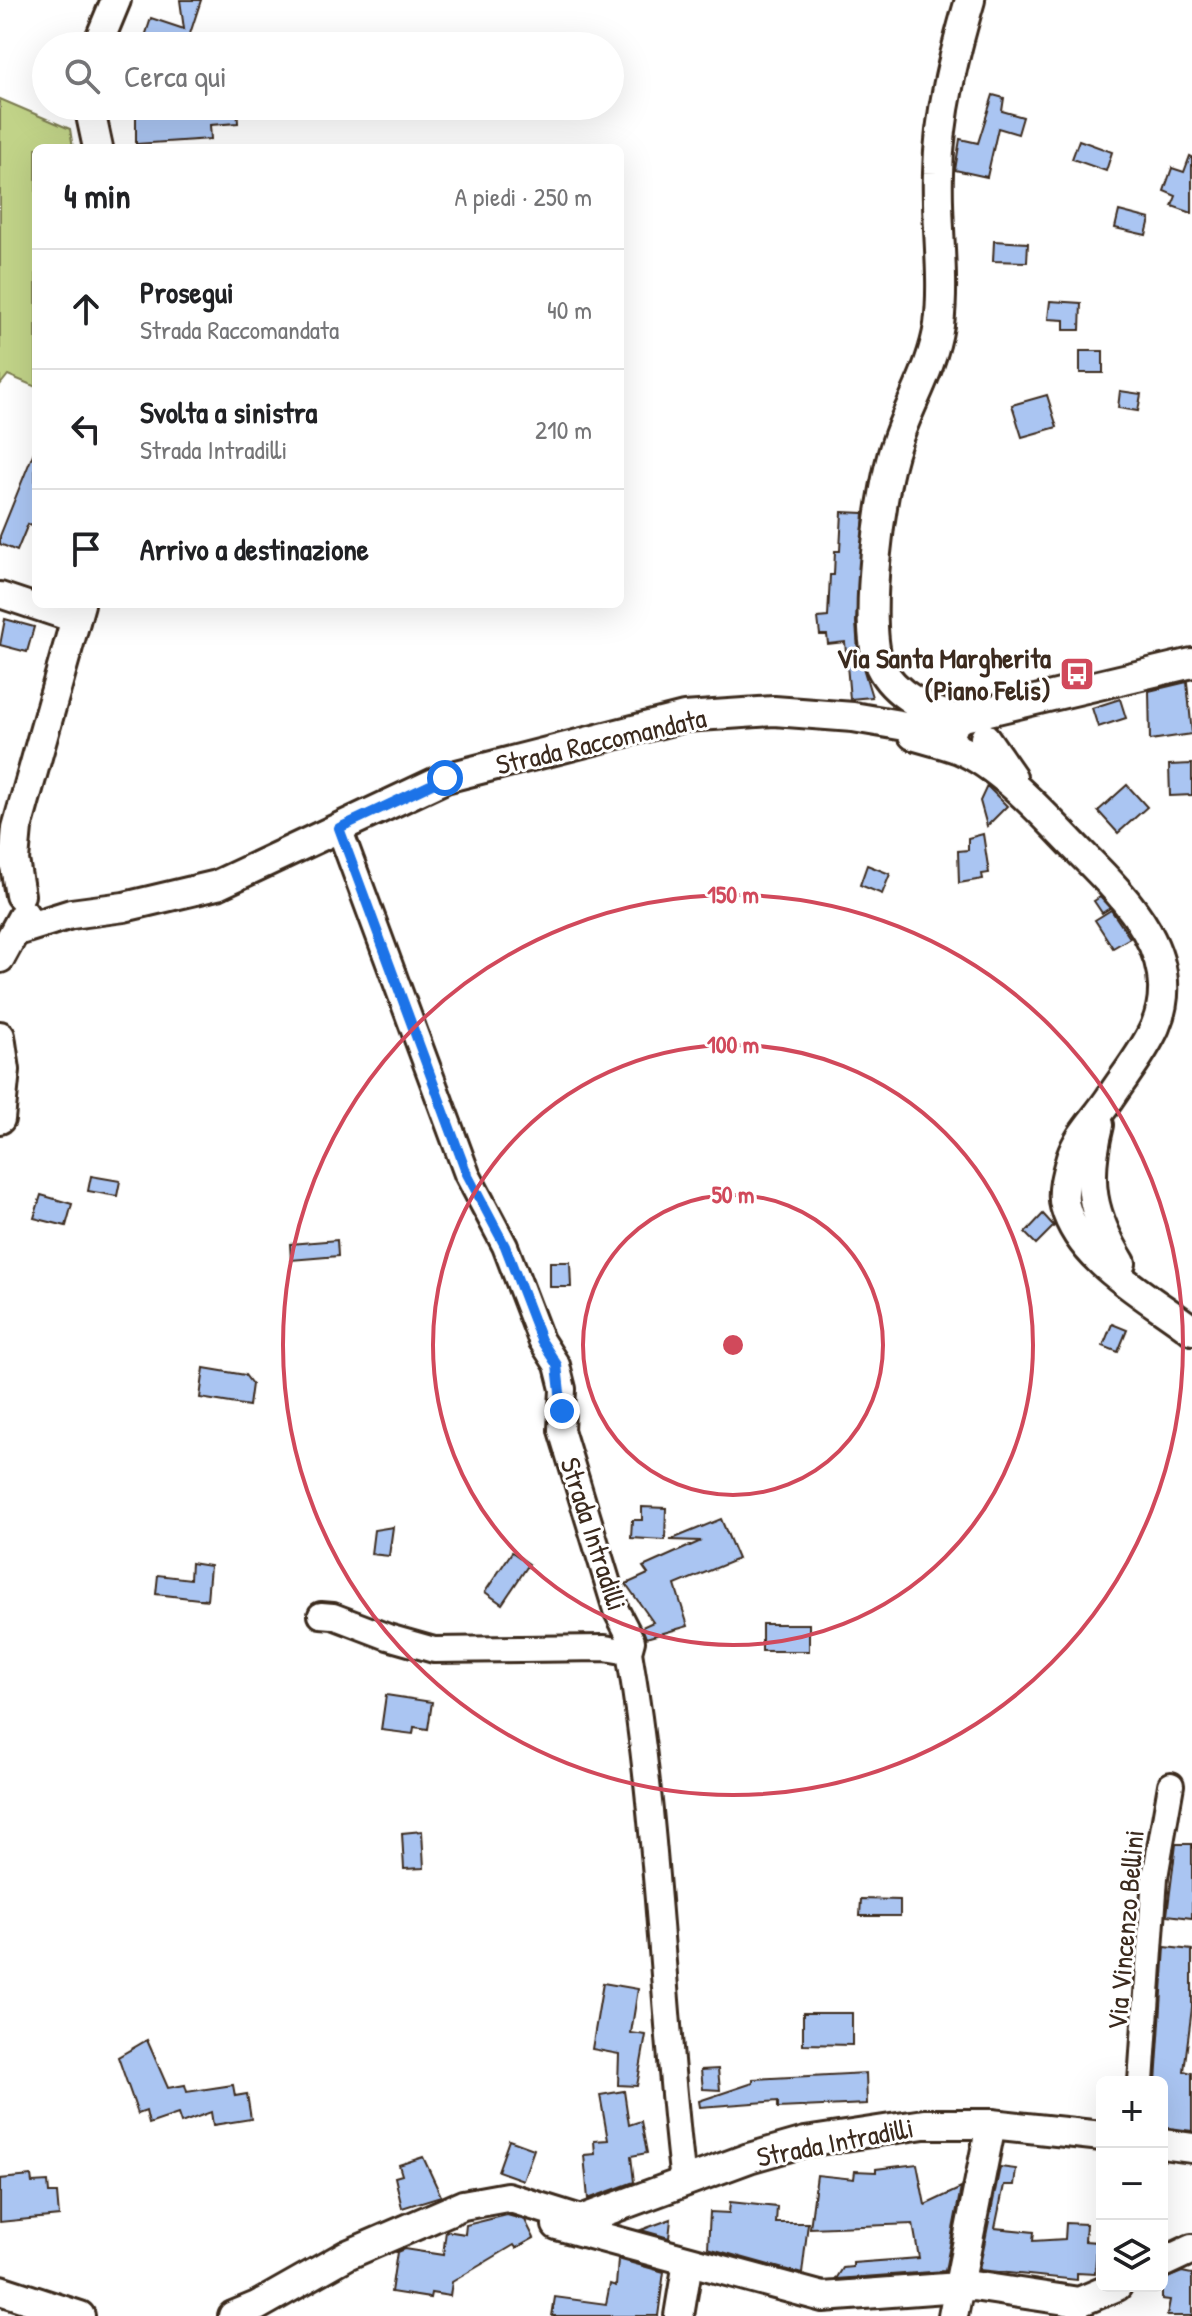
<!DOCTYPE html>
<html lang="it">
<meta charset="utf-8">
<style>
:root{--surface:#fff;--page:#f6f6f6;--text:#202124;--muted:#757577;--line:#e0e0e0}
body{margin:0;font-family:"Patrick Hand",sans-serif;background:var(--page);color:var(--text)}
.controls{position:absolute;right:24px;bottom:24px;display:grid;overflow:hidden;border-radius:12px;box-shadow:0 8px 32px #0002}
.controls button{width:72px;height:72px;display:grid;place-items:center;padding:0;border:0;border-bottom:2px solid var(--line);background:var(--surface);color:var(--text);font:40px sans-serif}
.stop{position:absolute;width:24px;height:24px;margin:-18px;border:6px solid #1a73e8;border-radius:50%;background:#fff}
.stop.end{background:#1a73e8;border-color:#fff;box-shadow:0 2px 8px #0008}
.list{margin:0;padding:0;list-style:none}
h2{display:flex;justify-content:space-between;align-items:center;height:104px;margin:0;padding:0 32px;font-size:34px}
h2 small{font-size:26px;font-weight:400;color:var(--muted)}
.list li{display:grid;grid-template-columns:52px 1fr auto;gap:24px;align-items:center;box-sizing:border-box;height:120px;padding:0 32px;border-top:2px solid var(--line)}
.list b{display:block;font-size:30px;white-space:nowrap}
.list p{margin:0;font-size:26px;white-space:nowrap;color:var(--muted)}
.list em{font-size:26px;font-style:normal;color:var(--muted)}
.icon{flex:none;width:44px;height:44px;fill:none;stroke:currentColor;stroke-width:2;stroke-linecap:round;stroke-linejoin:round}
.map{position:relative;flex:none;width:1192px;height:2316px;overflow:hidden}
.search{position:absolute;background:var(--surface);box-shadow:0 8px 32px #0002;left:32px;top:32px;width:592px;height:88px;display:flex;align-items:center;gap:20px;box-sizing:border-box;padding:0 28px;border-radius:44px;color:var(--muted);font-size:30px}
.panel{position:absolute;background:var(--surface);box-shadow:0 8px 32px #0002;left:32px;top:144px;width:592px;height:464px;border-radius:12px}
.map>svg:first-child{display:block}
</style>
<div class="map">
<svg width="1192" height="2316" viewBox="0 0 1192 2316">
<rect width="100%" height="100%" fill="#fff"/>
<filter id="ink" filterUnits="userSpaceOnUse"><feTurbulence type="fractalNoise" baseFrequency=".0125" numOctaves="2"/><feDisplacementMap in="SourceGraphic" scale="16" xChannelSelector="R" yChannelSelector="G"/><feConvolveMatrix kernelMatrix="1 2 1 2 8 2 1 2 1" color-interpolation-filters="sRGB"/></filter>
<g filter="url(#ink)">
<path fill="#c1d388" stroke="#7e7e53" stroke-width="2" d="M0,99L70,129L73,148H36V387L8,375L0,385Z"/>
<g fill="#aac5f2" stroke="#3b2a1e" stroke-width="2">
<path d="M180,0H201L186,46H142L151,18L184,29Z"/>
<path d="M993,95L1004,98L1002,111L1023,117L1018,134L998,128L987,177L955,170L960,139L978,143Z"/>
<path d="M136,106H237L238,123L210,125L211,139L136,144Z"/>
<path d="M1079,140L1112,152L1106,171L1072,159Z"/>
<path d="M1190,156L1192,157V213L1172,206L1176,196L1164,191L1172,168L1184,172Z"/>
<path d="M1119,211L1150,219L1146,235L1115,228Z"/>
<path d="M994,241L1028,243L1027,262L993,261Z"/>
<path d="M1050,301L1081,303L1080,330H1064V320L1048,319Z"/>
<rect x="1080" y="351" width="23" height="22"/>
<path d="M1120,391L1141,394L1138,411L1118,408Z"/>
<path d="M1047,395L1057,427L1022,437L1012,405Z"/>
<path d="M35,449L36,528L28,524L17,551L0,544V536Z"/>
<path d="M842,512L864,513L856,622L858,651L872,697L850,699L845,642L828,644L827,635H820L818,618L828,617L830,575H834L835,551H840Z"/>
<path d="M5,619L34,627L27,652L0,645Z"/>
<path d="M1187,682L1192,734L1150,740L1149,691Z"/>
<path d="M1120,699L1126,718L1098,727L1092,708Z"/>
<path d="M1192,764V795L1170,796L1169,765Z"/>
<path d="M1127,785L1147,807L1118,833L1098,811Z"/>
<path d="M987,786L1007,806L987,826L980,801Z"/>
<path d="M983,834L989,873L982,874L983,879L959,883L958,851L968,850V838Z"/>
<path d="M867,865L890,874L882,894L860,885Z"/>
<path d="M1100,897L1110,908L1102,913L1094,901Z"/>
<path d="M1111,910L1130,938L1113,948L1095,920Z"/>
<path d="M91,1176L120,1181L117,1196L88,1191Z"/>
<path d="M41,1195L72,1204L66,1226L34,1218Z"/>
<path d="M1043,1214L1054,1226L1036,1244L1025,1233Z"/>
<path d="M337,1240L338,1256L291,1260L290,1244Z"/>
<path d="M550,1262H570L571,1287H550Z"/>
<path d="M1112,1324L1127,1330L1118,1352L1103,1346Z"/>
<path d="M204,1368L245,1375L252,1384L249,1406L200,1398Z"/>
<path d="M642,1507L666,1508L665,1540L631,1538L632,1520H642Z"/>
<path d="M721,1519L738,1559L675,1585L688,1626L646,1638L642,1627L653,1622L626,1584L648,1574L643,1567L701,1541L670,1540Z"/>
<path d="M393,1527L389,1556L371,1554L374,1530Z"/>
<path d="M512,1552L529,1564L502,1604L485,1592Z"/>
<path d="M191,1563L210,1566L207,1600L156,1594L158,1575L190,1579Z"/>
<rect x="762" y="1624" width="47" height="27"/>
<path d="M386,1695L432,1702L428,1729L414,1727L413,1734L381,1730Z"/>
<path d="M422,1831L424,1868L404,1869L402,1833Z"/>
<path d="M1176,1844H1192V1918L1167,1915Z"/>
<path d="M861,1899L900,1900V1916H860Z"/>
<path d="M1165,1947L1192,1950V2008L1184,2071L1192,2073V2131L1162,2127V2082H1156Z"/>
<path d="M603,1983L638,1989L631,2033L646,2035L637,2086L618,2085L619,2054L592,2049Z"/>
<path d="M803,2013H852V2045L803,2044Z"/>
<path d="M147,2040L168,2088L185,2085L187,2092L233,2085L235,2096L247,2094L251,2119L213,2125L211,2112L181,2123L178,2114L149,2124L146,2111L138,2114L118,2057Z"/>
<path d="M718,2069L720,2090L703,2089L701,2070Z"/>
<path d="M866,2073L867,2104L778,2108V2101L700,2107L699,2101L753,2083V2079Z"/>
<path d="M624,2091L629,2125L641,2121L647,2153L631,2156L634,2182L588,2199L584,2155L595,2154L594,2141L608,2140L600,2095Z"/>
<path d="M509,2140L534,2149L523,2180L498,2171Z"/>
<path d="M423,2157L441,2196L402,2208L395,2177L402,2175L399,2165Z"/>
<path d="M917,2164L925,2205L961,2188L945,2271L836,2279L843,2268L853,2267V2263L919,2258L913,2224L810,2228L817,2175L854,2179L855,2171L876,2172V2169Z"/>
<path d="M1000,2167L1016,2169L1014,2185H1004L995,2228L1034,2232L1033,2241L1065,2239L1066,2223L1086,2224L1085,2241L1097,2242L1095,2274L1077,2273V2280L979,2270Z"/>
<path d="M31,2176L32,2183L48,2182L49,2193H57L59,2216L0,2222V2179Z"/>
<path d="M730,2202L777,2207L776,2223H808L802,2274L708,2248L710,2212L729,2213Z"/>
<path d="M507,2215L525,2220L534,2238L516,2248L514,2245L452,2282L450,2296L431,2293L430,2298L391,2292L397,2252L404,2249L443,2255L446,2231L465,2234L466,2225Z"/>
<path d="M671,2219L669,2238L641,2230Z"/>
<path d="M618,2259L664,2272L658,2316H552L555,2297L606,2304L610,2284L616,2286Z"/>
<path d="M1182,2272L1192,2274V2316H1167L1170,2300L1162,2299V2280Z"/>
</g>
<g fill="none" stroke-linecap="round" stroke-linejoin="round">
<g stroke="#3b2a1e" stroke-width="30">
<g id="minor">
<path d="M0,595L75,620"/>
<path d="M339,828L467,1174L505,1246L541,1340L557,1365L563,1389L561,1430L616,1610L632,1641L629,1652C659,1827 662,2005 683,2182"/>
<path d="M321,1615L333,1616L388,1637L434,1650L605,1648L629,1652"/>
<path d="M1141,2082L1155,1877L1171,1785"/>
</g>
</g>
<g stroke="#3b2a1e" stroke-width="34">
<g id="tertiary">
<path d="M97,46L116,0"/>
<path d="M89,106L98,148"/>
<path d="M958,719C930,712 894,695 880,666C862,628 881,485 896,444C909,404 933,367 939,325C945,275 936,223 938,173C939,115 954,55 970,0"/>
<path d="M913,735C928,740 944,743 959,749C1004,768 1049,821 1083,855C1127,899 1185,958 1155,1027C1144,1052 1125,1075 1110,1098C1096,1119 1079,1134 1071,1158C1067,1172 1061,1192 1065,1206C1080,1262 1148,1296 1192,1330"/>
<path d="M950,735L955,722L963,717L1192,663"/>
<path d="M985,738L1012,777"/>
<path d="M20,895L14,860L17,828L80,604"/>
<path d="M17,931L71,914L124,907L217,885L445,778L684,717L774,711L853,717L923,729L955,722"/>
<path d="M0,958L24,914"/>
<path d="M0,1036L5,1070L0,1119"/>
<path d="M1099,1125C1085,1181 1091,1214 1121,1263"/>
<path d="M1162,2144L1192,2148"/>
<path d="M557,2225L823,2297L973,2286L1079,2302L1117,2286"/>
<path d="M1162,2263L1192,2249"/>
<path d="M0,2290L80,2316"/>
<path d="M233,2316L257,2306L347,2255L463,2205L507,2197L581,2220L749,2158L805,2142L924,2124H991L1102,2136"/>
<path d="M679,2316L688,2262"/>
<path d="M953,2316L991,2124"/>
</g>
</g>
<use href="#minor" stroke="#fff" stroke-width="24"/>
<use href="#tertiary" stroke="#fff" stroke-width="28"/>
</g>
</g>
<g fill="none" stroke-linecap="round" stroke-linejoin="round" filter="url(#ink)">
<path stroke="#1a73e8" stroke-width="10" d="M445,778L339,828L467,1174L505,1246L541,1340L557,1365L562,1411"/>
</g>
<g fill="none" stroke="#d1495b" stroke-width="4">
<circle cx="733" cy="1345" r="150"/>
<circle cx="733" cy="1345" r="300"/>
<circle cx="733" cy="1345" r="450"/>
</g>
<defs>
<g id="bus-square" transform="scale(1.8)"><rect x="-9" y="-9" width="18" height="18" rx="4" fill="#d1495b" stroke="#fff"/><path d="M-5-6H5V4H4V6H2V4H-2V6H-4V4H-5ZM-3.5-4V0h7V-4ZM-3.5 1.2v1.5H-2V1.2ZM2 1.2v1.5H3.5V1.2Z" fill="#fff"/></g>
</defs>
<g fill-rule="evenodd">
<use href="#bus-square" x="1077" y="674"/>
</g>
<g text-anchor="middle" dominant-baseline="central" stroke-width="6" stroke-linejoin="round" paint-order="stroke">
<g font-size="28" font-weight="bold" fill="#3b2a1e" stroke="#fff" text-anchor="end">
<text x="1051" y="658">Via Santa Margherita<tspan x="1051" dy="32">(Piano Felis)</tspan></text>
</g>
<g font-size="28" fill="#3b2a1e" stroke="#fff">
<text transform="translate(601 741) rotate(-13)">Strada Raccomandata</text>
<text transform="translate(594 1534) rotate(72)">Strada Intradilli</text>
<text transform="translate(1125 1930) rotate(-85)">Via Vincenzo Bellini</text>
<text transform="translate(835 2142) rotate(-11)">Strada Intradilli</text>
</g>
</g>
<circle cx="733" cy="1345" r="12" fill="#d1495b" stroke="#fff" stroke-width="4"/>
<g font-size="24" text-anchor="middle" font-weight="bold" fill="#d1495b" stroke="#fff" stroke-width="6" stroke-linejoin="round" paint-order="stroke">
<text x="733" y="903">150 m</text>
<text x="733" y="1053">100 m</text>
<text x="733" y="1203">50 m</text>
</g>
</svg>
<div class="controls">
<button>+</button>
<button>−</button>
<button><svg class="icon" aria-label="layers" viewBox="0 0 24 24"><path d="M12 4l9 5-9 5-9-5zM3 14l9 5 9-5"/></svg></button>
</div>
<div class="stop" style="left:445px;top:778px"></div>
<div class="stop end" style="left:562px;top:1411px"></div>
<div class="search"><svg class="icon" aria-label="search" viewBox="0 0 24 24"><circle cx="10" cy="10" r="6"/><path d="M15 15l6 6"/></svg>Cerca qui</div>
<section class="panel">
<h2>4 min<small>A piedi · 250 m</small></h2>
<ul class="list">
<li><svg class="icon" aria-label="ahead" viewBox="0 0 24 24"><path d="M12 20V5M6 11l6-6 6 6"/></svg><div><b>Prosegui</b><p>Strada Raccomandata</p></div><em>40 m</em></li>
<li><svg class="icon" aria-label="left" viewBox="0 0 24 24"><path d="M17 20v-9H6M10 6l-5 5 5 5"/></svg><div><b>Svolta a sinistra</b><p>Strada Intradilli</p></div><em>210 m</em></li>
<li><svg class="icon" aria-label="arrive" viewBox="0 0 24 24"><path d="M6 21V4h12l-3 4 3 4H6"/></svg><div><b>Arrivo a destinazione</b></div></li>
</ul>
</section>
</div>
